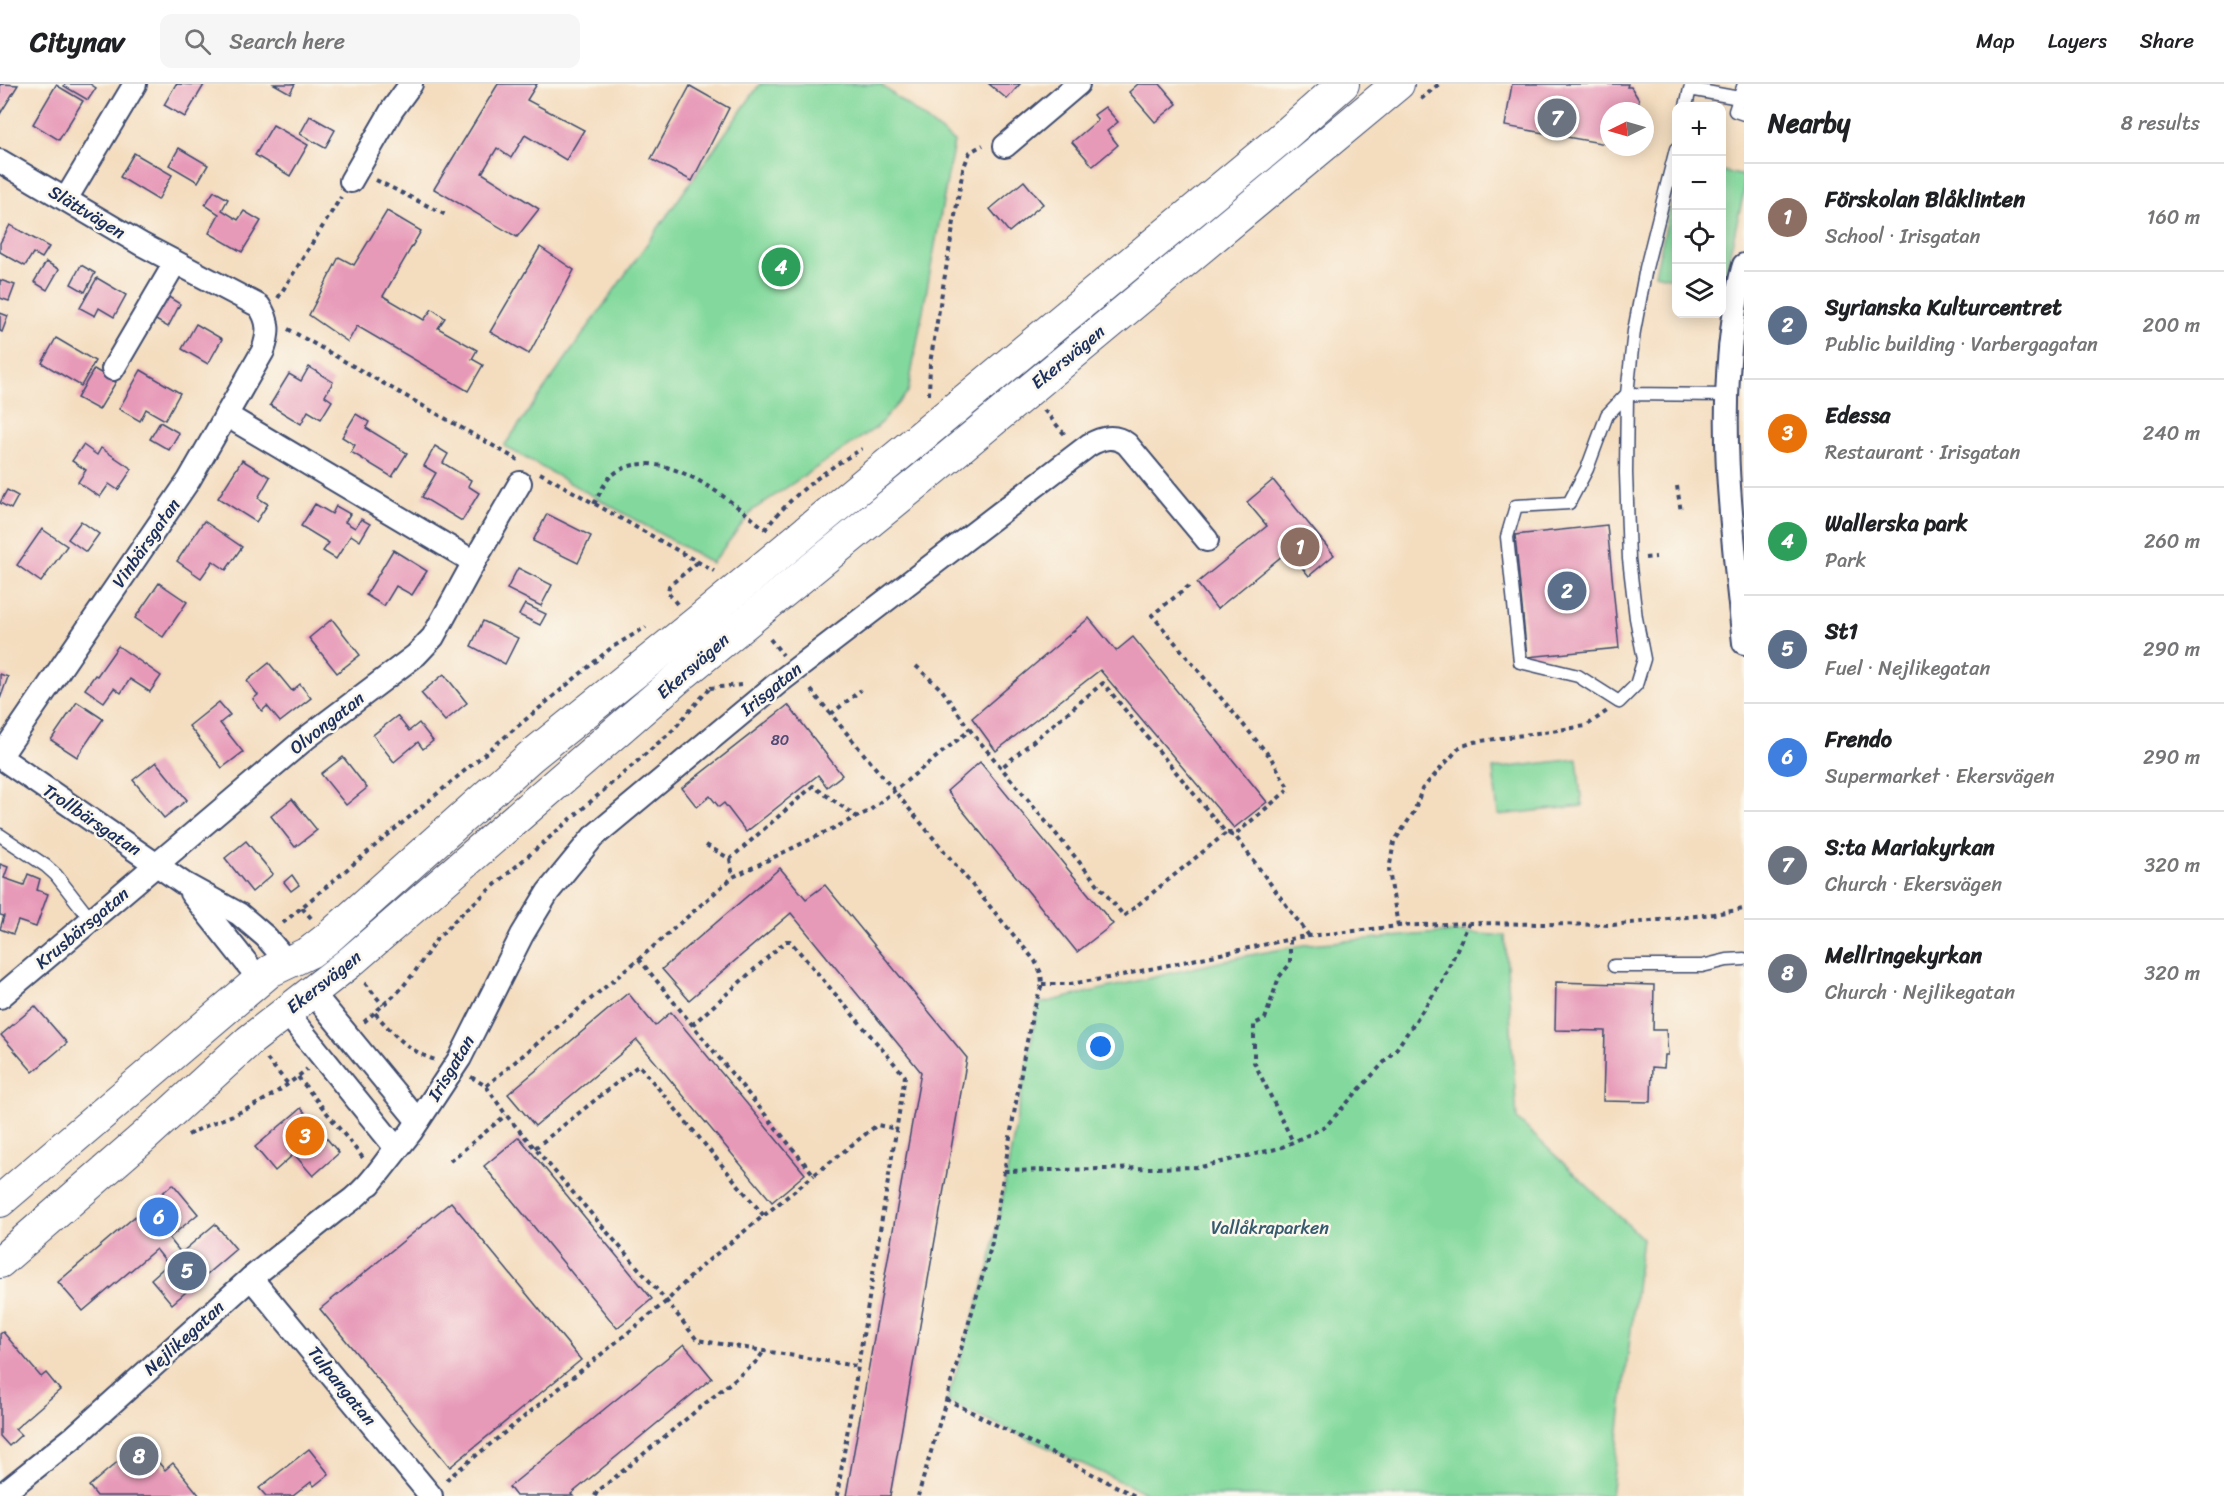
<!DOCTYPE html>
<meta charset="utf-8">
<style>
:root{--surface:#fff;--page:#f6f6f6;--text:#202124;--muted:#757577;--line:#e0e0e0;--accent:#2563eb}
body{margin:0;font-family:Sriracha,sans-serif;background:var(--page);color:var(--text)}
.controls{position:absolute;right:18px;top:18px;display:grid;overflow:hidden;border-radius:12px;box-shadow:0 3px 15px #0003}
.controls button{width:54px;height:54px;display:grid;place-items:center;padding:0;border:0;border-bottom:2px solid var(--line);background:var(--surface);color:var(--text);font:30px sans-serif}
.compass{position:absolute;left:1600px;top:18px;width:54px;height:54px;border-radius:50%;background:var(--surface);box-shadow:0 3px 15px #0003;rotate:265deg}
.you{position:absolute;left:1101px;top:963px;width:21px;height:21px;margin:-15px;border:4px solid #fff;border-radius:50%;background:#1a73e8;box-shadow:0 0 0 9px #1a73e833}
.badge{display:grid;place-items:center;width:39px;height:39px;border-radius:50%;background:var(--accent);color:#fff;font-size:20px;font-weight:700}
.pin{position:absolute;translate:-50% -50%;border:3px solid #fff;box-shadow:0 2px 6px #0006}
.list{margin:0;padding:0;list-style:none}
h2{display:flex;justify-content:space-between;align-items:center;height:78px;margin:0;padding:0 24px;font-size:26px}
h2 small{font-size:20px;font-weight:400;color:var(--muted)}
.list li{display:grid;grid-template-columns:39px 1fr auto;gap:18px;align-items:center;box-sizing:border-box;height:108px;padding:0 24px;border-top:2px solid var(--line)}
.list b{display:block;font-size:22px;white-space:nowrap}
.list p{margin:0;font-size:20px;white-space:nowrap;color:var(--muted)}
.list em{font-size:20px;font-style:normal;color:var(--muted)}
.icon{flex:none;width:33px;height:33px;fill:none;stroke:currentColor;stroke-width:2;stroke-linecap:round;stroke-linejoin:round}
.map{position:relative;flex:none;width:1744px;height:1412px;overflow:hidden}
header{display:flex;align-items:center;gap:36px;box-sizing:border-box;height:84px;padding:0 30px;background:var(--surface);border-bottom:2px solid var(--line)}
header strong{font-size:28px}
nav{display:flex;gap:33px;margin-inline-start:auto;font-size:21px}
.search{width:420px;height:54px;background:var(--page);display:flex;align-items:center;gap:15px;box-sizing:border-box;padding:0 21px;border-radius:12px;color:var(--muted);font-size:22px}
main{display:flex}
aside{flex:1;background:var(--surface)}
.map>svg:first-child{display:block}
</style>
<header>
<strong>Citynav</strong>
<div class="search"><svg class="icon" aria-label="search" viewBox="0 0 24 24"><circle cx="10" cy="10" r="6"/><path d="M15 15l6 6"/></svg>Search here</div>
<nav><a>Map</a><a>Layers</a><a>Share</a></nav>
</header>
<main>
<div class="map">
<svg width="1744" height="1412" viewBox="0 0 1744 1412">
<rect width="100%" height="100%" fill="#fbf7ec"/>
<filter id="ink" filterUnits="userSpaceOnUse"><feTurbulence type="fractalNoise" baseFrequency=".0167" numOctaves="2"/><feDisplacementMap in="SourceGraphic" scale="12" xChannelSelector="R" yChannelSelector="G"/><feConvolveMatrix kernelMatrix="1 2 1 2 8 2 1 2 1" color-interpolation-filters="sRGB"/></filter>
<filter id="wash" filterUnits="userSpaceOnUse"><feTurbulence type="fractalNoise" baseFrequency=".008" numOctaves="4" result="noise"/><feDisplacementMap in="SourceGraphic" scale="24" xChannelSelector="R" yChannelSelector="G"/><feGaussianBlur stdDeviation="1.35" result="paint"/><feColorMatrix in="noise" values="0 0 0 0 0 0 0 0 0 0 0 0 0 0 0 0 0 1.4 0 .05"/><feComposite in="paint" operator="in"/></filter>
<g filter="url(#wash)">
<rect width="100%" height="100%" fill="#f4ddbf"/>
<g fill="#83d99d" stroke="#4f847e" stroke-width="1.5">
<path d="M760,0H880L954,58L908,308L877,343L753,426L712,479L504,362Z"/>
<path d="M1722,87L1744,92V108L1722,203Z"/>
<path d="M1676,99V195L1655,190Z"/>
<path d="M1577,675L1582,722L1498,731L1493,685Z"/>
<path d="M1452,848L1505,852L1517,1035L1642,1154L1611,1412H1152L947,1317L990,1181L1038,920L1245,872L1309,860Z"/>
</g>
<g id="blocks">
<g fill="#e79ab8">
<path d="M0,0L18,1L0,30Z"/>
<path d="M65,0H90L96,4L88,16L64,2Z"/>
<path d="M176,0L204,1L185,33L164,21Z"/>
<path d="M274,0H295L290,9Z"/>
<path d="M498,0H537L527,16L584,46L566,76L525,51L511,74L497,64L482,89L539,125L517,153L434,105Z"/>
<path d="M989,0H1020L1007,15Z"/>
<path d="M1138,0H1160L1177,20L1155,38L1129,8Z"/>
<path d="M1512,0H1628L1627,3H1631L1639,16L1637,27H1609V49L1606,60L1505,42Z"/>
<path d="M56,1L83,17L59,56L33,40Z"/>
<path d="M690,2L729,24L692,97L651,75Z"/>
<path d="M1105,23L1118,38L1107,47L1118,61L1093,82L1072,58L1098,36L1094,31Z"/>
<path d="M310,32L335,46L325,64L300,50Z"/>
<path d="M273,41L308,61L290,92L255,71Z"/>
<path d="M179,64L208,81L198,98L169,81Z"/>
<path d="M134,69L172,91L158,116L120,93Z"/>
<path d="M1024,97L1043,120L1009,148L990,125Z"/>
<path d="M214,107L228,115L222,126L238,136L244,127L261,137L242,168L209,149L219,130L205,121Z"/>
<path d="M387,127L421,147L383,212L424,236L432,225L445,234L438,244L477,266L472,275L483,281L468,307L357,242L348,258L309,231L339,173L354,181Z"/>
<path d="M10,141L49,163L42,174L33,169L25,182L0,168V159Z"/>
<path d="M540,163L574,186L529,270L490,248Z"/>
<path d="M46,178L59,185L47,206L34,198Z"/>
<path d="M81,181L95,189L85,208L71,200Z"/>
<path d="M97,194L126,211L114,233L99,224L95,232L80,224Z"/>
<path d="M0,196L15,201L9,217L0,214Z"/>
<path d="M167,212L180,220L168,243L154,235Z"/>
<path d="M0,229L8,232L2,248L0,247Z"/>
<path d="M196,240L222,255L208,280L182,265Z"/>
<path d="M56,254L95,277L81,302L42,279Z"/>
<path d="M309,283L333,298L325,312L332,317L321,335L308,327L301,340L270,321L289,290L301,297Z"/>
<path d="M94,285L116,298L99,326L77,314Z"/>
<path d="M141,286L180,309L165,336L146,325L140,337L119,325Z"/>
<path d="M356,330L369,338L366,344L407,369L392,393L351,368L355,361L342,353Z"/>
<path d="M160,338L179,349L169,366L150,355Z"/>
<path d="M83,361L97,371L101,364L132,385L118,406L109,400L100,413L78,398L86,386L72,377Z"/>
<path d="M435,362L448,370L443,379L471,396L468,402L479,409L462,437L422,413L436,389L424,382Z"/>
<path d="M242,376L270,393L258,414L268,420L256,438L218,414Z"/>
<path d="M1273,396L1334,471L1309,492L1288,467L1217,525L1197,499L1267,442L1247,418Z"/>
<path d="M7,406L18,412L11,425L0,419Z"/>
<path d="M315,420L332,430L336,422L350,430L345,438L355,444L361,435L370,440L360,457L351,451L336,475L323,467L329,459L301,442Z"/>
<path d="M547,430L591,452L578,479L533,457Z"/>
<path d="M81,437L99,450L86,468L68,455Z"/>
<path d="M204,437L242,463L226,486L213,477L201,494L177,477Z"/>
<path d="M1607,441L1619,564L1527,573L1515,451Z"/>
<path d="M42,445L67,462L41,498L17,481Z"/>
<path d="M393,466L427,487L412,511L396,502L384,522L366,511Z"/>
<path d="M518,484L552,501L541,522L507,505Z"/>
<path d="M159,499L187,518L163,553L135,534Z"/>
<path d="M525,520L546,530L540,541L519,531Z"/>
<path d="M1089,534L1116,567L1133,553L1267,718L1234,744L1100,586L996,667L972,634Z"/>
<path d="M332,535L360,571L337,589L309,554Z"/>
<path d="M483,537L518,554L505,580L471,562Z"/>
<path d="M118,562L161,592L150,608L130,595L121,609L114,604L104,618L85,605L95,591L97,592Z"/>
<path d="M269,579L292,607L300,600L311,614L280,638L267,622L262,627L253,615L258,611L247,597Z"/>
<path d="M0,590L8,593L0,615Z"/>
<path d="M444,590L467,619L445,637L421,609Z"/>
<path d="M77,618L103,635L77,673L51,656Z"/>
<path d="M219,618L230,631L220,639L243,668L222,684L189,642Z"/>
<path d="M788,621L842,691L827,703L818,691L746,748L724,719L719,723L710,712L697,723L682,704Z"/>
<path d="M397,632L409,647L419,639L433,657L423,665L418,658L394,678L373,651Z"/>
<path d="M343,673L367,704L346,721L321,690Z"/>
<path d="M156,678L187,716L164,734L133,696Z"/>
<path d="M980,678L1113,840L1077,868L947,707Z"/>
<path d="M292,715L317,746L295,763L271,732Z"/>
<path d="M246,757L273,790L252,808L225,774Z"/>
<path d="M0,780L8,783L4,794L24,801L28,790L40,795L37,806L48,810L36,843L18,837L13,850L0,845L4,832L0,831Z"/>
<path d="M780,784L806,815L825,801L967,974L890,1412H846L921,988L791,829L689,916L662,885Z"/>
<path d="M292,791L299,801L291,807L284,798Z"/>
<path d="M1556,898L1654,901L1653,946H1666L1668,971H1665L1664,984L1652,983L1651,1018L1603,1017L1605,947L1555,946Z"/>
<path d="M628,909L655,942L671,928L805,1090L772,1118L637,956L535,1042L508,1010Z"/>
<path d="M35,922L67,959L33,988L1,951Z"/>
<path d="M301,1024L339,1069L313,1092L294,1070L275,1087L255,1063Z"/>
<path d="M519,1053L652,1215L617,1244L484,1082Z"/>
<path d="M173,1100L198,1130L169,1154L181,1169L215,1140L236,1165L172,1220L151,1195L168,1180L156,1165L83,1227L58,1198Z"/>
<path d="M451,1118L581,1276L450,1383L320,1225Z"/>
<path d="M3,1248L41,1293L46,1289L60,1306L15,1345L21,1351L9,1362L0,1352V1250Z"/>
<path d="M684,1260L712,1294L571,1410L573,1412H516L509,1403Z"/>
<path d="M141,1358L165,1386L173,1379L200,1412H97L89,1402Z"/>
<path d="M309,1365L329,1390L314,1402L311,1398L293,1412H266L259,1404Z"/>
</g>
</g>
</g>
<g filter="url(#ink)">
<use href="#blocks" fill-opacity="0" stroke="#3c496d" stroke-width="1.5"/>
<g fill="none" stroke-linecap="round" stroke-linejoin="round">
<g stroke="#3c496d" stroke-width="15">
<g id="lane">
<path d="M1744,0L1735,27L1744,30"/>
<path d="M1686,22L1690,5L1739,14"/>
<path d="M1676,65L1646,184L1634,247L1627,310L1626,389L1629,475L1636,534L1644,575L1636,601L1619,618L1578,592L1520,578L1507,453L1516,422L1569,419L1587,385L1607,331L1627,310L1726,311"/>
<path d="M0,751L46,782L56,791L91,836"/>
<path d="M1614,882H1702L1727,876L1744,875"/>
</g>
</g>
<g stroke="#3c496d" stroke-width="26">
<g id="street">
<path d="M1005,62L1078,0"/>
<path d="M0,77L141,160L259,222C270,237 269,250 263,267L189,396L0,673"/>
<path d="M351,97L392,26L411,0"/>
<path d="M66,115L135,0"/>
<path d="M1744,181C1738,200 1736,220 1733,239C1718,347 1733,452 1744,559"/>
<path d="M113,285L175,179"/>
<path d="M226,331L474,478"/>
<path d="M0,673L183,799L239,830L266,853L288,879"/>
<path d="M191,809L260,896"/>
<path d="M312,908L418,1037"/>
<path d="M0,913L305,655L416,571L433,553L474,478L520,399"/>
<path d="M370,1100L411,1048L460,974L522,851L548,808L593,753L778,599L1089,361C1102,354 1114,350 1127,360L1207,456"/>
<path d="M251,1194L431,1412"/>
<path d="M0,1412L75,1352L251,1194L335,1127C362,1112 378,1089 396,1064L286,928"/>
</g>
</g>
<g stroke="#3c496d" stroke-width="34">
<g id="secondary">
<path d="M0,1117L270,887L310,868L328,854L530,673L701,535L1052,244L1284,52L1343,0"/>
<path d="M0,1178L145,1052L249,957L349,879L684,589L927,391L1398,0"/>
</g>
</g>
<g stroke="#3c496d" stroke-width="4" stroke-dasharray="4.5 4.5" stroke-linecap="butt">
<path d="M1421,15L1439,0"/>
<path d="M376,96L448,132"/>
<path d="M278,214L341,113"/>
<path d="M288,245L518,376"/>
<path d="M929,311L930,279L963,85L970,68L983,61"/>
<path d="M1044,326L1066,352"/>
<path d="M540,389L714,487"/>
<path d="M1677,402L1681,428"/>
<path d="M594,420C599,411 604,399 611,392C657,354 730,416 765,445"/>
<path d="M765,446C790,412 825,386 862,365"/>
<path d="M1645,474L1656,473"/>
<path d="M1189,502L1152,531L1271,674L1289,705L1238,748L1226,749"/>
<path d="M677,520L668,509L669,502L698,478"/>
<path d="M770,555L783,571"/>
<path d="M916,582L942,606L970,646"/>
<path d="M710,604L741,601"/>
<path d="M811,606L1035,877L1041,889L1042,900L1033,928L1024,972L991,1163L918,1412"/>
<path d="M831,630L861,606"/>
<path d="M1229,750L1236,753L1309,852"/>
<path d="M706,761L730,775L813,702L857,733"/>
<path d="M730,775L733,793"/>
<path d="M302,824L312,835"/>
<path d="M283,839L611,564L646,543"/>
<path d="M1398,842L1389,786L1394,758L1414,728L1422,705L1460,663L1474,658L1586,642L1607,627"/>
<path d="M1290,856V880L1279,893L1265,935L1254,940V978L1293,1058"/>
<path d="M639,875L814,1091L877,1041L897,1045"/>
<path d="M365,899L383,921"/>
<path d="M1042,900H1070L1108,894L1300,853L1398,842L1469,839L1613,841L1714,830L1744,825"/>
<path d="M375,929C394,951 407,966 435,976"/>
<path d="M364,938L399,907L414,889L436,856L459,832L672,647L709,605"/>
<path d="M692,941L786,857H790L905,992L837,1412"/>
<path d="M267,975L288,1000"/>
<path d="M298,993L363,1074"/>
<path d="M471,993L486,1002L506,1031L665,1215L697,1256L856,1282"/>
<path d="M486,1002L639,875L733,793L869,727L970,646L1124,832L1226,749L1103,599L1001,684"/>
<path d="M188,1051C205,1041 222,1036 240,1028C264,1018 287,1002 307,985"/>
<path d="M535,1064L639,981L764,1132"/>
<path d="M450,1077L506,1031"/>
<path d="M1004,1087L1201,1083L1280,1064L1325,1043L1397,964L1442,898L1469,839"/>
<path d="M946,1315L1135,1412"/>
<path d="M446,1396L667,1217L699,1184L814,1091"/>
<path d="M595,1412L597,1408L757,1277L764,1267"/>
</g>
<use href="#lane" stroke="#fff" stroke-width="12"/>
<use href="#street" stroke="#fff" stroke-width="22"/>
<use href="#secondary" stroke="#fff" stroke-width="32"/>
</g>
</g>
<g text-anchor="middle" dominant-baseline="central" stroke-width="5" stroke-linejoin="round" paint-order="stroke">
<g font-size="15" fill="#4e4a74">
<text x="780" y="656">80</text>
</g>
<g font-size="18" fill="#1b2f5e" stroke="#fbf7ec">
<text transform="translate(87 128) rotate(31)">Slättvägen</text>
<text transform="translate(1068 273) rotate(-39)">Ekersvägen</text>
<text transform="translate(146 459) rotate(-55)">Vinbärsgatan</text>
<text transform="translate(693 582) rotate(-41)">Ekersvägen</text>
<text transform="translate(771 605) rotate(-39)">Irisgatan</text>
<text transform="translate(327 639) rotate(-38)">Olvongatan</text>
<text transform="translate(92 736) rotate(34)">Trollbärsgatan</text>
<text transform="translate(82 844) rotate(-40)">Krusbärsgatan</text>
<text transform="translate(324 898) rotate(-38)">Ekersvägen</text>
<text transform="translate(451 984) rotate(-59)">Irisgatan</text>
<text transform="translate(184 1254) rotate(-42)">Nejlikegatan</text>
<text transform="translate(342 1302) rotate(51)">Tulpangatan</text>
</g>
<g font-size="18" fill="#355a6e" stroke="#fbf7ec">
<text x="1270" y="1144">Vallåkraparken</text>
</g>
</g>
</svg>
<div class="controls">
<button>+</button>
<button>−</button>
<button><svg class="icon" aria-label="locate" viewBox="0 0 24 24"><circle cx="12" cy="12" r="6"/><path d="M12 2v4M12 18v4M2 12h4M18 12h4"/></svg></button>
<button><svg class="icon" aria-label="layers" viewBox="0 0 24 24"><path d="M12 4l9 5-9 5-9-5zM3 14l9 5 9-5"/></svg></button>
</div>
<svg class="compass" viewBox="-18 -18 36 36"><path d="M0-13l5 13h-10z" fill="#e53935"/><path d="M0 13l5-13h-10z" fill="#757577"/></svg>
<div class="you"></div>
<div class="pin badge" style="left:1300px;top:463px;background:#8d6e63">1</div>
<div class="pin badge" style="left:1567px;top:507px;background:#5c6f8a">2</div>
<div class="pin badge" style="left:305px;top:1052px;background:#e8710a">3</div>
<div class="pin badge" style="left:781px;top:183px;background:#2e9e5b">4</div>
<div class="pin badge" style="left:187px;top:1187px;background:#5c6f8a">5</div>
<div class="pin badge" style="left:159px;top:1133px;background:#3f7fe0">6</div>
<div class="pin badge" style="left:1557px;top:34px;background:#6b7280">7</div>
<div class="pin badge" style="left:139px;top:1372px;background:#6b7280">8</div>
</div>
<aside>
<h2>Nearby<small>8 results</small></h2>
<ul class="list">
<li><span class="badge" style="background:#8d6e63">1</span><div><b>Förskolan Blåklinten</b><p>School · Irisgatan</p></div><em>160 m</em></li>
<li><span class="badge" style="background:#5c6f8a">2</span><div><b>Syrianska Kulturcentret</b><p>Public building · Varbergagatan</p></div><em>200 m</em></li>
<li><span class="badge" style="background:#e8710a">3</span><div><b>Edessa</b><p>Restaurant · Irisgatan</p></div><em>240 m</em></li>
<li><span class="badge" style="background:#2e9e5b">4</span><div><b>Wallerska park</b><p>Park</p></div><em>260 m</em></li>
<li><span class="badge" style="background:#5c6f8a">5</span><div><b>St1</b><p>Fuel · Nejlikegatan</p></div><em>290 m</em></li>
<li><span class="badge" style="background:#3f7fe0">6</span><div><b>Frendo</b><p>Supermarket · Ekersvägen</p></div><em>290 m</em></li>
<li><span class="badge" style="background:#6b7280">7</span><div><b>S:ta Mariakyrkan</b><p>Church · Ekersvägen</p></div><em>320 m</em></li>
<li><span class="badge" style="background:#6b7280">8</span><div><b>Mellringekyrkan</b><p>Church · Nejlikegatan</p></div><em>320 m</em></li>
</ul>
</aside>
</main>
